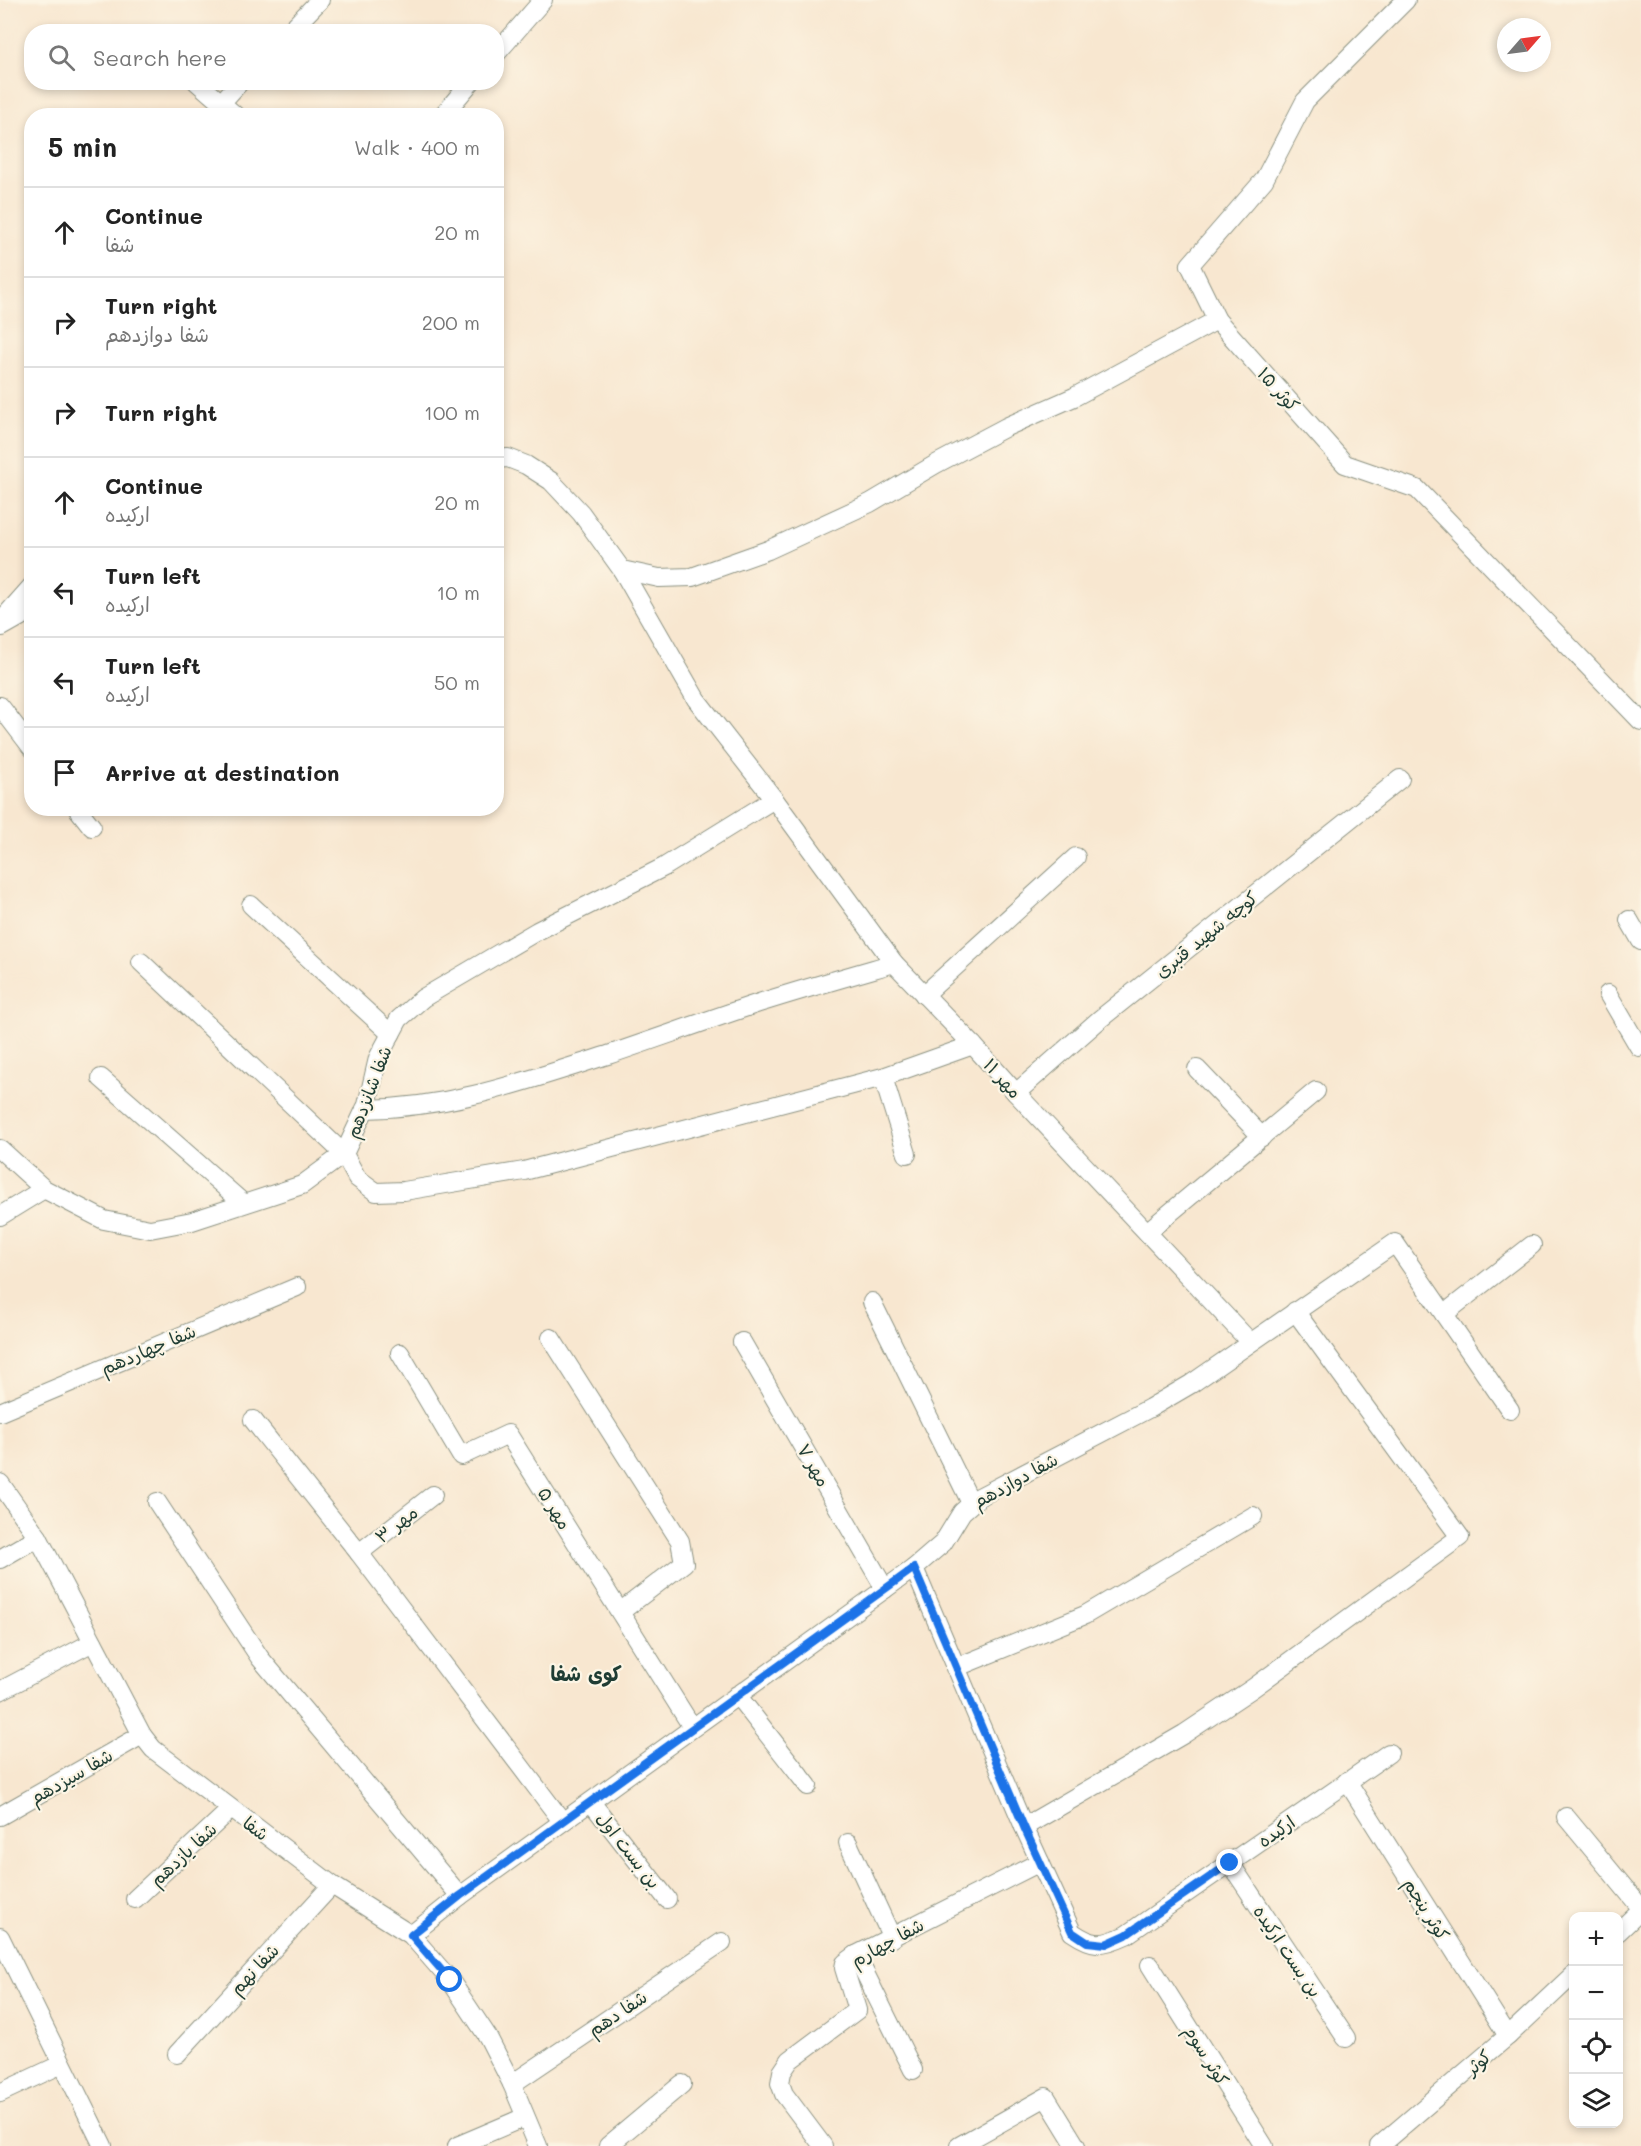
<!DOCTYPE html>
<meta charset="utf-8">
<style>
:root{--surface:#fff;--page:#f6f6f6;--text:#222;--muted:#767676;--line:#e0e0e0}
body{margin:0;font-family:Mali,"Playpen Sans Arabic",sans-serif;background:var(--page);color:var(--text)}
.controls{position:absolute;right:18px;bottom:18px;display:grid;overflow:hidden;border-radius:12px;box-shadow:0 3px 9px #0003}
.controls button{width:54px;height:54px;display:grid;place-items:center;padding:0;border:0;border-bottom:2px solid var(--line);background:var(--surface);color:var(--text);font:30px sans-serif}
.compass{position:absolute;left:1497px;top:18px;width:54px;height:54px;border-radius:50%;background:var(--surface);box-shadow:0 3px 9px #0003;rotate:62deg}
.stop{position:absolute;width:18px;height:18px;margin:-14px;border:4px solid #1a73e8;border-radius:50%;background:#fff}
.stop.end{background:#1a73e8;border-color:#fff;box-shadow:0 2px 6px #0008}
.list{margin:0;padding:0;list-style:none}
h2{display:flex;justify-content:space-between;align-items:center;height:78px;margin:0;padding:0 24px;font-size:26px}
h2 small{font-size:20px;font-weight:400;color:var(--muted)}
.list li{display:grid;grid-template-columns:39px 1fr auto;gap:18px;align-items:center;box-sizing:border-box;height:90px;padding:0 24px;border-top:2px solid var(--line)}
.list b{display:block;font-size:22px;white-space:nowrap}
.list p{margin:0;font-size:20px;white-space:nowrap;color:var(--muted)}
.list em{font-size:20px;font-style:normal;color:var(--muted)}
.icon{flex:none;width:33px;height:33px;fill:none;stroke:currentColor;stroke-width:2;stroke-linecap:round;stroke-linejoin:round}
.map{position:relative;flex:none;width:1641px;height:2146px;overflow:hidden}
.search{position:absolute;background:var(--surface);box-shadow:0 3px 9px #0003;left:24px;top:24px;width:480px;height:66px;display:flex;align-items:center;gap:15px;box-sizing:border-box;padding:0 21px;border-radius:24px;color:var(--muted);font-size:22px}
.panel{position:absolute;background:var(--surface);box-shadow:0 3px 9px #0003;left:24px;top:108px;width:480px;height:708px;border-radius:24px}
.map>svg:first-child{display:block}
</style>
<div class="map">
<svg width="1641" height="2146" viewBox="0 0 1641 2146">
<rect width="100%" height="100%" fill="#fcf5e5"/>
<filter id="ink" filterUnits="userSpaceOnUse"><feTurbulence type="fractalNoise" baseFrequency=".0167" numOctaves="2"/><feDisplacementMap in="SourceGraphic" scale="12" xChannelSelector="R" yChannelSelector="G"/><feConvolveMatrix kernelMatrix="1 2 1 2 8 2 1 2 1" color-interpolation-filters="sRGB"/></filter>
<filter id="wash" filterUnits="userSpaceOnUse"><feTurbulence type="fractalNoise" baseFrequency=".008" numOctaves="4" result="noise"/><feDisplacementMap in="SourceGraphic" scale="24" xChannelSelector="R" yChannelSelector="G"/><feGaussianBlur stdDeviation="1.35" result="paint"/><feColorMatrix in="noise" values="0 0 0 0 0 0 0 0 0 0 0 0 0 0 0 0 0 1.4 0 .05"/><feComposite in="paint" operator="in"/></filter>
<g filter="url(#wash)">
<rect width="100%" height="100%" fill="#f8e7d0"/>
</g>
<g filter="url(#ink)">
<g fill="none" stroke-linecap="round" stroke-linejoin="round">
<g stroke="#8c9282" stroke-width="20">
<g id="minor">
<path d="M1406,0L1305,101L1264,180L1190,265L1217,320L1345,464L1417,489L1641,721"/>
<path d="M289,32L320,0"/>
<path d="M496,54L543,0"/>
<path d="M197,82L236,116"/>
<path d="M221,103L240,82"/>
<path d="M442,116L471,82"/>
<path d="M496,459L508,458L526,465L551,481L581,513L622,570L696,699L774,799L894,963L973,1045L1016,1093L1250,1342"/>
<path d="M622,570L659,578L692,577L768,550L870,503L936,464L1006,427L1074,397L1217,320"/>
<path d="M0,622L32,586"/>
<path d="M2,627L32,610"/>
<path d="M0,706L32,748"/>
<path d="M77,808L92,827"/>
<path d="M251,905L391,1034"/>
<path d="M1629,920L1641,941"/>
<path d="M141,962L344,1154L357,1178L376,1192L404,1191L524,1171L883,1077L973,1045"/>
<path d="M1608,994L1639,1047L1641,1046"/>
<path d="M924,995L1076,857"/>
<path d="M1197,1069L1262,1137"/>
<path d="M883,1077L907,1154"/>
<path d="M101,1078L243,1203"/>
<path d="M1016,1093L1100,1019L1400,779"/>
<path d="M365,1109C453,1108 525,1081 608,1055C658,1038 708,1020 759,1003C803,989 849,976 894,963"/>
<path d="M0,1149L44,1189L104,1220L150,1229L192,1221L302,1185L344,1154L367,1105L378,1058L399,1019L423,998L537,931L664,867L774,799"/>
<path d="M0,1216L44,1189"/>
<path d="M1147,1232L1316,1091"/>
<path d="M872,1302L971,1503"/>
<path d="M1444,1314L1532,1245"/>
<path d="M551,1338L680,1541L684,1563L620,1612"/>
<path d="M742,1342L885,1589"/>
<path d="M400,1353L461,1456L508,1434L692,1727"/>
<path d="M0,1412L297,1287"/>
<path d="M253,1420L359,1553L562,1821"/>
<path d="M0,1483L38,1537L142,1735L153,1749L332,1885L411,1935L450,1980L488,2037L512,2084L538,2146"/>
<path d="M157,1502L260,1658L460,1896"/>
<path d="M359,1553L433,1495"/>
<path d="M0,1559L38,1537"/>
<path d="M914,1568L1024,1827L1072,1932C1094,1947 1102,1946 1126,1935L1389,1753"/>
<path d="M955,1668L1085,1615L1253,1516"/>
<path d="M0,1691L93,1642"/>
<path d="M737,1695L808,1786"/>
<path d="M1347,1781L1508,2036"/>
<path d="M591,1802L667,1899"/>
<path d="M0,1816L142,1735"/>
<path d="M1566,1817L1641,1908"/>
<path d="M1024,1827L1184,1734L1253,1688L1460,1537L1295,1311"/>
<path d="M848,1843L892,1938"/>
<path d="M1230,1863L1346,2038"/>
<path d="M135,1899L231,1809"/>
<path d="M1618,1932L1641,1910"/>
<path d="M411,1935L460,1896L914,1568L943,1543L962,1512L979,1497L1150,1408L1191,1384L1395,1243L1510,1410"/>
<path d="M0,1937L103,2146"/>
<path d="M856,1955L913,2070"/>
<path d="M1150,1965L1264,2146"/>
<path d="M177,2054L332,1885"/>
<path d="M512,2084L722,1942"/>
<path d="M0,2093L62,2064"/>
<path d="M457,2146L525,2117"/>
<path d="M608,2146L682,2084"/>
<path d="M823,2146L784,2094L780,2083L782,2072L790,2060L857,2010L844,1968L845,1963L856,1955L1040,1862"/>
<path d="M959,2146L1046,2097L1076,2146"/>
<path d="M1379,2146L1508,2036L1574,1974"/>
</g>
</g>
<use href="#minor" stroke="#fff" stroke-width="18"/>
</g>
</g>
<g fill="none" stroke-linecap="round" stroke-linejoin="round" filter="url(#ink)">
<path stroke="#1a73e8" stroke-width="8" d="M450,1980L411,1935L460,1896L914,1568L1024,1827L1072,1932L1087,1942L1106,1944L1126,1935L1230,1863"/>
</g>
<g text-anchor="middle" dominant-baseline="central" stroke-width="4.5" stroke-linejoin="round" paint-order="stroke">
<g font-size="18" fill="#1f3d34" stroke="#fcf5e5">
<text transform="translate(1279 389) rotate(48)">کوثر ۱۵</text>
<text transform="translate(1206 934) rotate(-39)">کوچه شهید قنبری</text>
<text transform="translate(1003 1078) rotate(48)">مهر ۱۱</text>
<text transform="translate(368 1092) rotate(-69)">شفا شانزدهم</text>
<text transform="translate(148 1349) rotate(-23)">شفا چهاردهم</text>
<text transform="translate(814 1465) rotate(60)">مهر ۷</text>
<text transform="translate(1015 1480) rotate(-29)">شفا دوازدهم</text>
<text transform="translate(555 1508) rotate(58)">مهر ۵</text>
<text transform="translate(396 1524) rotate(-38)">مهر ۳</text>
<text transform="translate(71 1776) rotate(-30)">شفا سیزدهم</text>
<text transform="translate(256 1828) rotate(37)">شفا</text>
<text transform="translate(1276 1831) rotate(-35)">ارکیده</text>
<text transform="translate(629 1850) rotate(52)">بن بست اول</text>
<text transform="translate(183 1854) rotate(-43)">شفا یازدهم</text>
<text transform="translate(1427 1909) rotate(58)">کوثر پنجم</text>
<text transform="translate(887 1942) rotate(-29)">شفا چهارم</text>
<text transform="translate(1288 1951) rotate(56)">بن بست ارکیده</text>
<text transform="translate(254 1969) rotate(-47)">شفا نهم</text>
<text transform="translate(617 2013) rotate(-34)">شفا دهم</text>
<text transform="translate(1207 2055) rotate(58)">کوثر سوم</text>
<text transform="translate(1478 2062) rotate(-41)">کوثر</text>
</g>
<g font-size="20" font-weight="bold" fill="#1f3d34" stroke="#fcf5e5">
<text x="586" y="1673">کوی شفا</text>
</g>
</g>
</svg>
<div class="controls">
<button>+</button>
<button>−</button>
<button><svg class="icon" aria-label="locate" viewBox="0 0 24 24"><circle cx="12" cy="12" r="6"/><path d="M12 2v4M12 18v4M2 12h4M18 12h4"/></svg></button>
<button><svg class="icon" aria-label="layers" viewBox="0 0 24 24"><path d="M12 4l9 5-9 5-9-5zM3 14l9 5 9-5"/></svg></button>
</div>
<svg class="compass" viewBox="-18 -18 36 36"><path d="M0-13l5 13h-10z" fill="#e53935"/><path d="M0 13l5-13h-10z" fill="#767676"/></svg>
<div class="stop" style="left:450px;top:1980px"></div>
<div class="stop end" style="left:1230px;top:1863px"></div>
<div class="search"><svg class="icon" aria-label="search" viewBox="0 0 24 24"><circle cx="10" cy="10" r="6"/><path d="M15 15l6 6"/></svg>Search here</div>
<section class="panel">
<h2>5 min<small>Walk · 400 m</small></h2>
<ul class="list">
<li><svg class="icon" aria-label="ahead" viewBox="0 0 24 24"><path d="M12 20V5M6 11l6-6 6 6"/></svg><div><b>Continue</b><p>شفا</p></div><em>20 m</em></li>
<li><svg class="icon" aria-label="right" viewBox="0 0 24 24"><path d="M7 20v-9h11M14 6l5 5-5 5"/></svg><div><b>Turn right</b><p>شفا دوازدهم</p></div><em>200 m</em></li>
<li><svg class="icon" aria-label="right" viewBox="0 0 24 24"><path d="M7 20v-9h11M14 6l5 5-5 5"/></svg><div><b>Turn right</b></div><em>100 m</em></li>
<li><svg class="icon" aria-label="ahead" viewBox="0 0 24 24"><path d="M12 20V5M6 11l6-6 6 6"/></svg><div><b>Continue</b><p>ارکیده</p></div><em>20 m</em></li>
<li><svg class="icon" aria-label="left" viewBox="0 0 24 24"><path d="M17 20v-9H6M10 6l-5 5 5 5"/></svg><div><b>Turn left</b><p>ارکیده</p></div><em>10 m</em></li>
<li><svg class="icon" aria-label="left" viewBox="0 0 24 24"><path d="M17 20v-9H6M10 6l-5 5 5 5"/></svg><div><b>Turn left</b><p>ارکیده</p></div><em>50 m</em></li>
<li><svg class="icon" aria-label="arrive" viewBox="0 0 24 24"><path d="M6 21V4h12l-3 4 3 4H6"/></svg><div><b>Arrive at destination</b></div></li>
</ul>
</section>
</div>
